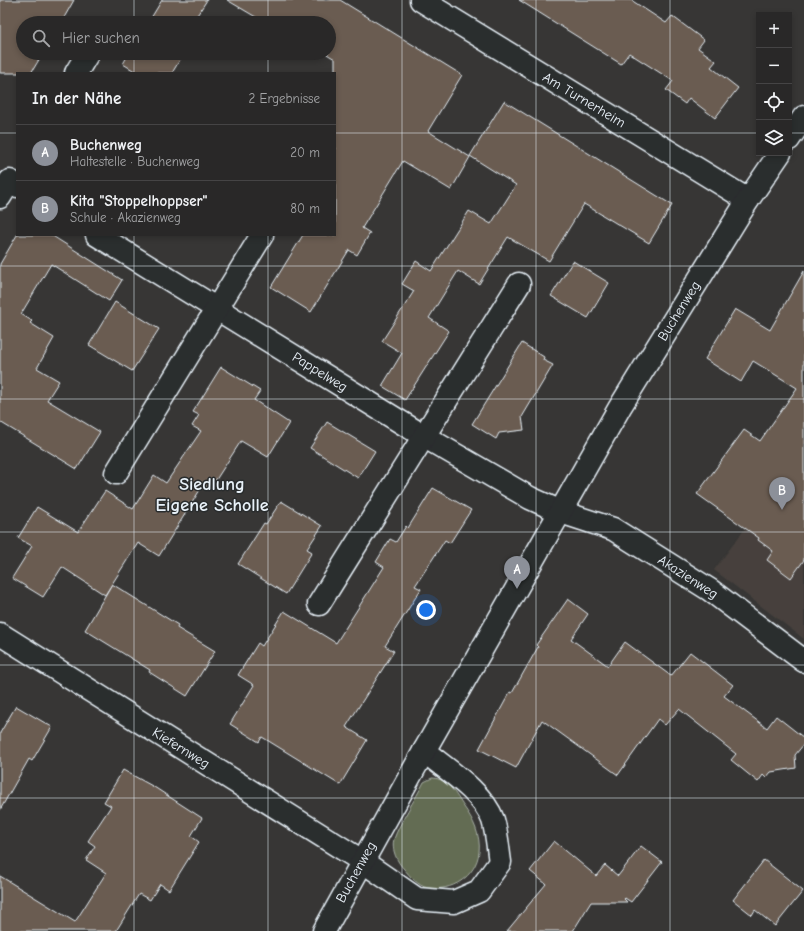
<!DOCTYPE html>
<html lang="de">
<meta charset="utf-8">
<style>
:root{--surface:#292828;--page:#313030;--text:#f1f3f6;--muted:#a5a6a8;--line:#454445;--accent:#8c9099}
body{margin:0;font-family:"Comic Neue",sans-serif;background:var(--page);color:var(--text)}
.controls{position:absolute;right:12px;top:12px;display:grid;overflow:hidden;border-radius:0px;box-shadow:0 2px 6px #0003}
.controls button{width:36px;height:36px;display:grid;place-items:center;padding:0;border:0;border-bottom:1px solid var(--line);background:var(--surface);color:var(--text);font:20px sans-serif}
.you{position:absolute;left:426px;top:610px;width:14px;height:14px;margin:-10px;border:3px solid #fff;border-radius:50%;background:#1a73e8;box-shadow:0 0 0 6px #1a73e833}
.badge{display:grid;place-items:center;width:26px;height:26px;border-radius:50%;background:var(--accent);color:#fff;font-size:13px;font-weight:700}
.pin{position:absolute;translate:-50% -33px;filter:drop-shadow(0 1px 2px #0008)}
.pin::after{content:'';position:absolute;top:21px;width:14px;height:12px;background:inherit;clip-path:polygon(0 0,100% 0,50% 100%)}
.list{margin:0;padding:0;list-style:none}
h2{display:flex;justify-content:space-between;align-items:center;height:52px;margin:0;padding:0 16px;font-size:17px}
h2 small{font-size:13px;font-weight:400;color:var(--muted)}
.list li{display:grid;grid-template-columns:26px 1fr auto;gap:12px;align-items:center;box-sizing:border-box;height:56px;padding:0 16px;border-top:1px solid var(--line)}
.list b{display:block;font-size:15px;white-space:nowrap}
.list p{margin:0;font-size:13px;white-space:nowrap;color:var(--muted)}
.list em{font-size:13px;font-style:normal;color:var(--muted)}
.icon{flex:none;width:22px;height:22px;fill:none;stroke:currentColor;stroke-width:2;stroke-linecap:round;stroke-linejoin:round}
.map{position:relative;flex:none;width:804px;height:931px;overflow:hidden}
.search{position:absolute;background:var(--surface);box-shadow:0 2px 6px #0003;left:16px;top:16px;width:320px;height:44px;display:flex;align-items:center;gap:10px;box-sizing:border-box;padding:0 14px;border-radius:22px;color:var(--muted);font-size:15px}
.panel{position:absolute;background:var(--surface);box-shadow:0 2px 6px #0003;left:16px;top:72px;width:320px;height:164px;border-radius:0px}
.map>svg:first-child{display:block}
</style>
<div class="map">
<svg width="804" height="931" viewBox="0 0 804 931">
<rect width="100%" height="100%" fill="#373635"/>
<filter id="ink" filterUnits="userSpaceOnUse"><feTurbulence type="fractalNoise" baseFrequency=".025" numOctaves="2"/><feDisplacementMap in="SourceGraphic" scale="8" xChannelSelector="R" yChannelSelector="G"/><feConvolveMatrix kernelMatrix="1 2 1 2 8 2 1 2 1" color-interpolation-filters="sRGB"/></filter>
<g filter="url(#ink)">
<path fill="#46413d" d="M804,450V639L714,570Z"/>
<path fill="#646c52" stroke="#a6aea5" d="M432,778C448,778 456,795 464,807C473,819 481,836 479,852C476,877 451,892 428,888C418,886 410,876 404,869C397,862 391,849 394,839C399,824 416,798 424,782Z"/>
<g fill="#6a5c51" stroke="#e8f1f8">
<path d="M0,0H74L61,23H23V53H43L31,73H0Z"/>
<path d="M162,0H207L192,23H148Z"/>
<path d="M227,0H340L462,75L428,131L470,157L451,190L403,161L362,228L370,233L357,255L349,250L311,312L271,287L303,235H335V59L325,53H329V23H266Z"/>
<path d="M519,0H631L666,23L672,16L704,40L698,48L716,61L711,67L738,88L715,118L689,98L685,104L666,90L673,81L629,53L621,64Z"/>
<path d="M129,53H184L172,73H138L123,64Z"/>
<path d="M504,101L672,205L649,243L584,204L549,261L508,237L479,284L458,271L429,318L449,331L405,400L382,386L402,353L382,341L414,291L402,284L416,261L431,271L469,211L491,224L516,185L470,156Z"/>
<path d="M17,235H51L122,280L109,301L51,264L21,314L32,321L30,323L54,338L37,368L59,381L47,400L100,432L77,469L0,422V264Z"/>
<path d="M573,261L609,283L588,318L551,296Z"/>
<path d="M804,271V560L791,578L767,560L773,551L758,540L759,538L697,494L744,430L760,441L797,388L753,361L741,382L705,359L735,309L770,330Z"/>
<path d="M115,302L159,329L132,371L89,345Z"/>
<path d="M522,343L544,357L543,360L553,365L522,417L524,430L499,433L496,439L472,424Z"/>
<path d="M221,367L260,391L254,400L289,423L268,457L241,441L210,489L203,485L159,556L138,543L105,595L62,567L43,597L12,578L32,546L18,538L37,507L78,532L105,491L133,509L154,475L166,483L201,431L192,426L199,415L193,412Z"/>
<path d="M327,422L375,451L358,478L310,448Z"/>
<path d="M433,488L471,510L450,543L445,540L415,586L421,589L385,646L394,651L346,727L367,740L340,785L262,737L259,742L230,724L254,685L238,675L258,643L262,646L284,611L336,643L384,567L376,562L390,539L396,542L406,526L408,528Z"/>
<path d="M281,501L322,526L307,549L312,552L286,594L238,564L264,523L266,524Z"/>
<path d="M112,584L178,625L177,628L215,651L187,696L149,672L150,670L85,630Z"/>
<path d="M568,599L588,614L571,639L608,666L625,642L671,676L690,652L733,685L724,696L767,728L776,716L804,738V744L795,755L796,768L771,772L766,778L763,775L758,782L731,760L736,754L679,709L665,725L658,719L618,775L542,720L516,768L479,749L510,692L512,693L538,647L536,645Z"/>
<path d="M16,706L52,727L32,761L29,759L0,810V733Z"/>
<path d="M123,770L154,787L202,818L191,836L199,842L169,890L160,884L150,900L139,894L116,931H0V876L75,922L106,873L86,860L95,846L88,841L111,806L104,802Z"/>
<path d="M554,841L596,876L605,865L618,876L641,846L662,862L631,902L625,898L624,899L627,902H591L573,931H507L546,884L530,871Z"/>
<path d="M764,860L803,891L775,926L755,910L752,915L733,900Z"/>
</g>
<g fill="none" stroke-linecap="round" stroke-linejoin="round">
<g stroke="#e8f1f8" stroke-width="25">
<g id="minor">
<path d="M421,0L748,200"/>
<path d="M76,73L88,53"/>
<path d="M789,139L804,117"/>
<path d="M0,197L10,181L17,186"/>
<path d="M97,235L425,437L530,498L561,512L613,529L710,590L804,661"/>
<path d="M116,473L262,235"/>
<path d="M319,604L519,284"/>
<path d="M0,634L362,861L417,899L454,902L479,891L500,862C498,849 497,833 493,820C483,792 446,769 424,751"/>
<path d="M324,931L424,751L620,407L748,200L780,153"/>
</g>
</g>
<use href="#minor" stroke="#2a2d2e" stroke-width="22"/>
</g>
</g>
<path fill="none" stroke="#e8f1f8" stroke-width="1" stroke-opacity="0.55" d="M134,0V23M268,0V23M402,0V931M536,0V931M670,0V931M134,53V73M268,53V73M0,133H17M335,133H759M789,133H804M134,235V931M268,235V931M0,266H804M0,399H804M0,532H804M0,665H804M0,798H804"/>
<g text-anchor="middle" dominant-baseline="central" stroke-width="3" stroke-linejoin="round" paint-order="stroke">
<g font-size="14" fill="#e8f1f8" stroke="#2a2d2e">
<text transform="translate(584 100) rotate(31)">Am Turnerheim</text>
<text transform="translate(679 311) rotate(-58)">Buchenweg</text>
<text transform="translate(320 372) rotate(32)">Pappelweg</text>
<text transform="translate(688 577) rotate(33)">Akazienweg</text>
<text transform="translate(181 748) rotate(32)">Kiefernweg</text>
<text transform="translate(356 872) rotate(-61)">Buchenweg</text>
</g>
<g font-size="18" font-weight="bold" fill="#e8f1f8" stroke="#2a2d2e">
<text x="212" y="484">Siedlung<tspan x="212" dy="21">Eigene Scholle</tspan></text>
</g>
</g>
</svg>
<div class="controls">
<button>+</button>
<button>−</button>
<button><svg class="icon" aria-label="locate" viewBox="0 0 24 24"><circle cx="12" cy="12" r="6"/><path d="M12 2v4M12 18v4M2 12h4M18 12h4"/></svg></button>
<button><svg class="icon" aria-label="layers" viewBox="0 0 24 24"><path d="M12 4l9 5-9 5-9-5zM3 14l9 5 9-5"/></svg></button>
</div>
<div class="you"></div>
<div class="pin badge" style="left:517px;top:589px">A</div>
<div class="pin badge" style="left:782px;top:510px">B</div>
<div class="search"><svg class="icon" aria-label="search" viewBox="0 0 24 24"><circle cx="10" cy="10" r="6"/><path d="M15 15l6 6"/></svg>Hier suchen</div>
<section class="panel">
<h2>In der Nähe<small>2 Ergebnisse</small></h2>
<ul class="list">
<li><span class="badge">A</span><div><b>Buchenweg</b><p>Haltestelle · Buchenweg</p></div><em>20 m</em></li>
<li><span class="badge">B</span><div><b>Kita &quot;Stoppelhoppser&quot;</b><p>Schule · Akazienweg</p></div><em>80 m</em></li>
</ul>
</section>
</div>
